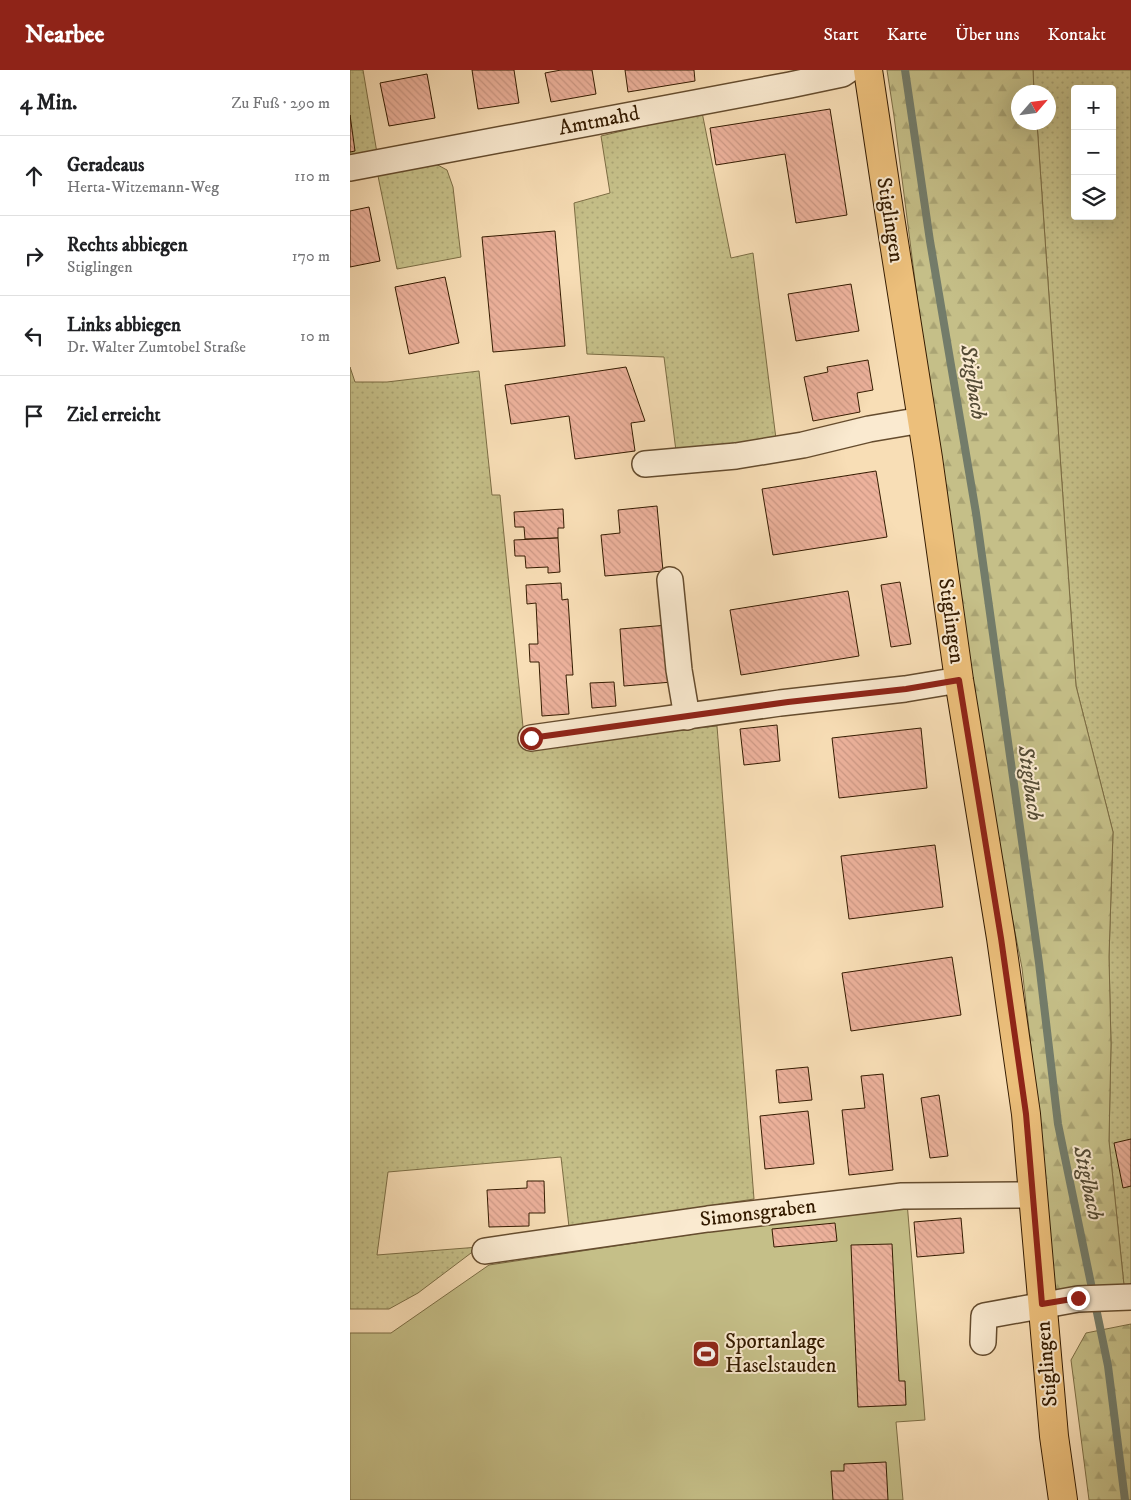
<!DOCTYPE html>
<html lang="de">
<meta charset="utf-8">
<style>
:root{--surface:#fff;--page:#f2f2f2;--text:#202124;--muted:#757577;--line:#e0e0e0;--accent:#8f2418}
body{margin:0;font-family:"IM FELL DW Pica",serif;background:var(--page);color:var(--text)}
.controls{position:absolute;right:15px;top:15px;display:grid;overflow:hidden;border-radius:5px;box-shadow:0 5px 20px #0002}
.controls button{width:45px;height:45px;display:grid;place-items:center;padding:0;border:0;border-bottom:1px solid var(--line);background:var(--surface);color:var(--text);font:25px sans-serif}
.compass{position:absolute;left:661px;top:15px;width:45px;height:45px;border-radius:50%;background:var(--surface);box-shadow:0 5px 20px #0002;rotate:62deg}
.stop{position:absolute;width:15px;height:15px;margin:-11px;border:4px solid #8f2418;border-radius:50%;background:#fff}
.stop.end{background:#8f2418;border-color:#fff;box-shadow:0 1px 5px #0008}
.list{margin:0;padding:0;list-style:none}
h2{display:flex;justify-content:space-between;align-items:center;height:65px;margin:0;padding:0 20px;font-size:21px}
h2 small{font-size:16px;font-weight:400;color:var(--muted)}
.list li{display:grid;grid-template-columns:32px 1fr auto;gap:15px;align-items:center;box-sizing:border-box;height:80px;padding:0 20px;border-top:1px solid var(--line)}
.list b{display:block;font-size:19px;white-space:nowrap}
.list p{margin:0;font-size:16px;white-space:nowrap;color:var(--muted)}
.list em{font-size:16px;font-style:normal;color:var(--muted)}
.icon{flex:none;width:28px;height:28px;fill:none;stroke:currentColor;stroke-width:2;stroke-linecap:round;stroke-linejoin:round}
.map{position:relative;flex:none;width:781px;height:1430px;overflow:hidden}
header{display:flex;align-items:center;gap:30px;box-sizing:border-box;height:70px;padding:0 25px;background:var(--accent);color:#fff}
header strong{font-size:24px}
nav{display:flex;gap:28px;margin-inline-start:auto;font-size:18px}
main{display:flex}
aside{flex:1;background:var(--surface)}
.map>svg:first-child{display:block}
</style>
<header>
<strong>Nearbee</strong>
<nav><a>Start</a><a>Karte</a><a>Über uns</a><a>Kontakt</a></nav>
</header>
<main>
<aside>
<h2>4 Min.<small>Zu Fuß · 290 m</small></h2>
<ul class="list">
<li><svg class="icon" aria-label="ahead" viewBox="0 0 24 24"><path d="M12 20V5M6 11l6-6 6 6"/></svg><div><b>Geradeaus</b><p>Herta-Witzemann-Weg</p></div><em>110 m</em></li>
<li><svg class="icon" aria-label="right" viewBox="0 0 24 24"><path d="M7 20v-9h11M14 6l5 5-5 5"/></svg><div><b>Rechts abbiegen</b><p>Stiglingen</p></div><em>170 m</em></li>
<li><svg class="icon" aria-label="left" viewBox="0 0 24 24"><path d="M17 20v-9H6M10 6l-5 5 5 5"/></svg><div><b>Links abbiegen</b><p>Dr. Walter Zumtobel Straße</p></div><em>10 m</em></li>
<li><svg class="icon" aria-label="arrive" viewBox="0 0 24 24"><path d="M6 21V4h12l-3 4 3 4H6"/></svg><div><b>Ziel erreicht</b></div></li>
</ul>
</aside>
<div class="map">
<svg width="781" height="1430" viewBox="0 0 781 1430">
<defs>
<pattern id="grass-dots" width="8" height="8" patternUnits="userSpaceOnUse" patternTransform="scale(1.25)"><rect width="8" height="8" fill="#c5bf88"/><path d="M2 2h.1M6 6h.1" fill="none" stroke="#aaa474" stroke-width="1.8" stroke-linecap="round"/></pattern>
<pattern id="forest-firs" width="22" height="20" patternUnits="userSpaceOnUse" patternTransform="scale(1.25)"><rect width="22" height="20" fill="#c5bf88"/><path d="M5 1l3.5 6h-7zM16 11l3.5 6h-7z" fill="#aaa474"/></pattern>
<pattern id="building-back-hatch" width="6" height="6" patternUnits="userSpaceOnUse" patternTransform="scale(1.25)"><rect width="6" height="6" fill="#edb29c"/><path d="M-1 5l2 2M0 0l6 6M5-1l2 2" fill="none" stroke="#cc9885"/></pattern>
</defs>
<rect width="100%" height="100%" fill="#f8deb6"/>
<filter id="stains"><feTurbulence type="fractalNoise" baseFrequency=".004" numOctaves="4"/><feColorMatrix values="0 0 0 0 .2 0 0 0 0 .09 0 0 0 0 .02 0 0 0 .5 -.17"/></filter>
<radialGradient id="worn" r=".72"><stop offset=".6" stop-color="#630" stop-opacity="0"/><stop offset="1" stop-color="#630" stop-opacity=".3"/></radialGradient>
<g fill="url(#grass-dots)" stroke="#7c6d44" fill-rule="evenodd">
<path d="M0,0H13L27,83L0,88Z"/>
<path d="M683,0H781V1225H775L759,1071L761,974L759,887L763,762L726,616L687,53L698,52V22H684ZM725,19H762V146H725Z"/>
<path d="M352,42L381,188L403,183L426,369L326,381L314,287L237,284L224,133L260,123L251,66Z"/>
<path d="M84,93L97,100L103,117L111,187L47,199L28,106L31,101Z"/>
<path d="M0,297L5,312H37L129,301L142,425H150L175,677L231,669L367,656L404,1129L219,1157L211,1087L38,1102L27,1185L129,1177L68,1223L39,1239H0Z"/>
</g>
<g fill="url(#forest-firs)" stroke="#7c6d44">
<path d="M537,0H683L684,22H668V52L687,53L726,616L763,762L759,887L761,974L759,1071L775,1225L696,1231L690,1057L672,898L617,618L544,46Z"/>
<path d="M781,1254V1430H739L721,1290L736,1263Z"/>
</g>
<path fill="#c5bf88" stroke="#7c6d44" d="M557,1132L575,1350L546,1352L553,1430H0V1263H41L139,1195Z"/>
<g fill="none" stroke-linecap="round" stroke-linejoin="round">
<path stroke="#737c6a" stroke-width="8" d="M555,0L580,171L626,443L689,893L708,1054L758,1296L775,1430"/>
</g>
<g fill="url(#building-back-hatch)" stroke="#341b00">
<path d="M122,0H164L169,33L128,39Z"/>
<path d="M211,0H242L246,24L201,32L195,3Z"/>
<path d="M275,0H344L345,11L278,22Z"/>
<path d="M77,4L85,48L39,56L30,13Z"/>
<path d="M480,39L497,145L446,153L435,84L366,95L360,58Z"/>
<path d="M0,45L5,81L0,82Z"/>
<path d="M19,137L30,191L0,197V141Z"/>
<path d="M205,161L215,276L143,282L132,167Z"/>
<path d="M95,207L109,273L59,284L45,217Z"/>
<path d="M501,214L509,261L446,271L438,224Z"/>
<path d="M518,290L523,320L507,323L510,342L463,351L454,307L478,302L477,297Z"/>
<path d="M276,297L295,351L281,353L285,381L225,389L219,346L161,354L155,315Z"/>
<path d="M526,401L537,467L423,485L412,419Z"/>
<path d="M307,436L313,501L255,506L251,465L270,463L268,440Z"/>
<path d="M213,439L214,458H208V468L175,469L174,457H165L164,442Z"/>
<path d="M208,468L210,502L198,503V497L176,498L175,486H165L164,470Z"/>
<path d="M550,512L561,574L541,577L531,515Z"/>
<path d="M211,513L212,530L218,529L223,605H216L219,644L192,646L189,592H180L179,574H188L186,533L177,534L176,515Z"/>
<path d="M498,521L509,586L391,605L380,540Z"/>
<path d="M318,555L322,612L274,616L270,559Z"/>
<path d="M264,612L266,636L242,638L240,613Z"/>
<path d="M427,655L430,691L394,695L390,659Z"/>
<path d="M571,658L577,718L489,728L482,668Z"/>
<path d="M585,775L593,837L499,849L491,786Z"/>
<path d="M602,887L611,945L501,961L492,903Z"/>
<path d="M458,997L462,1030L429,1033L426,1000Z"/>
<path d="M533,1004L543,1100L499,1105L492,1040L515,1038L511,1006Z"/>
<path d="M589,1025L598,1086L580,1088L571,1028Z"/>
<path d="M458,1041L464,1094L415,1099L410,1046Z"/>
<path d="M781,1069V1116L773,1118L764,1073Z"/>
<path d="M177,1111H194L195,1143H179V1156L139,1157L137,1120L177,1118Z"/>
<path d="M611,1148L614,1183L567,1187L564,1152Z"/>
<path d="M485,1153L487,1171L424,1177L422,1159Z"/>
<path d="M542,1174L549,1311H555L556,1335L508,1337L501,1175Z"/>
<path d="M536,1392L538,1430H483L481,1401H494V1394Z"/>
</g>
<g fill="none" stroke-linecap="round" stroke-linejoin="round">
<g stroke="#654c2e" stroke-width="28">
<g id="minor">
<path d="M0,98L440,15L492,4L498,0"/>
<path d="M295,394L386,386L453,375L519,359L572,350"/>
<path d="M320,510L329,600L337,647"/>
<path d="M181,668L430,633L555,619L609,610"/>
<path d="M135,1181L358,1149L552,1126L682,1125"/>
<path d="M633,1272L634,1246L728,1229L781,1227"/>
</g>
</g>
<g stroke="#341b00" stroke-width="30">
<path id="major" d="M518,0L540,147L578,388L609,610L651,868L676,1044L704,1366L713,1430"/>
</g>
<use href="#minor" stroke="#faead0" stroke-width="25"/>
<use href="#major" stroke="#ecbf7b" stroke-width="28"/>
</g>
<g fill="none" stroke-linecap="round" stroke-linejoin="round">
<path stroke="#8f2418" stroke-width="6" d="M181,668L438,632L556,619L609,610L651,868L676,1044L692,1234L728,1228"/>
</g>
<defs>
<g id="stadium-square" transform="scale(1.4375)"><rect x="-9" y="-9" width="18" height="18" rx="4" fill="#8f2418" stroke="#faead0"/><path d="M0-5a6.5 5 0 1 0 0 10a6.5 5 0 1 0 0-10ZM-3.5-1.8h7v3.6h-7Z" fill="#fff"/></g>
</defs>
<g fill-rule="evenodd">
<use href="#stadium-square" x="356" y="1284"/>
</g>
<g text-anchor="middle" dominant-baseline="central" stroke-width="4" stroke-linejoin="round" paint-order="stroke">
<g font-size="21" fill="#341b00" stroke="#faead0">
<text transform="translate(249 51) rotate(-11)">Amtmahd</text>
<text transform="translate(540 150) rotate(81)">Stiglingen</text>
<text transform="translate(601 551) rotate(82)">Stiglingen</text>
<text transform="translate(408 1143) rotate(-7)">Simonsgraben</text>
<text transform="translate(697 1294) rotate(-95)">Stiglingen</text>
</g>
<g font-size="21" fill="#341b00" stroke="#faead0" text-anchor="start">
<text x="375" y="1272">Sportanlage<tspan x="375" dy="24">Haselstauden</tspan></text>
</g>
<g font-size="22" font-style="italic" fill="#544b35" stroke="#faead0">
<text transform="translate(623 312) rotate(81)">Stiglbach</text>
<text transform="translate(680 713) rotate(82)">Stiglbach</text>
<text transform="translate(738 1113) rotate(78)">Stiglbach</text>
</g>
</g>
<rect width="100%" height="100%" filter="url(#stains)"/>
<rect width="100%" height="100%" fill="url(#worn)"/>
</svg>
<div class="controls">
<button>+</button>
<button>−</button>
<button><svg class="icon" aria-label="layers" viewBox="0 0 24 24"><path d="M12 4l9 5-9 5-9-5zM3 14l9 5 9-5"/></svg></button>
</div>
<svg class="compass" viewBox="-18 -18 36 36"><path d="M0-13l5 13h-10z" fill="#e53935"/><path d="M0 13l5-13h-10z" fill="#757577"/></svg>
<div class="stop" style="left:181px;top:668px"></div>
<div class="stop end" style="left:728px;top:1228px"></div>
</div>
</main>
